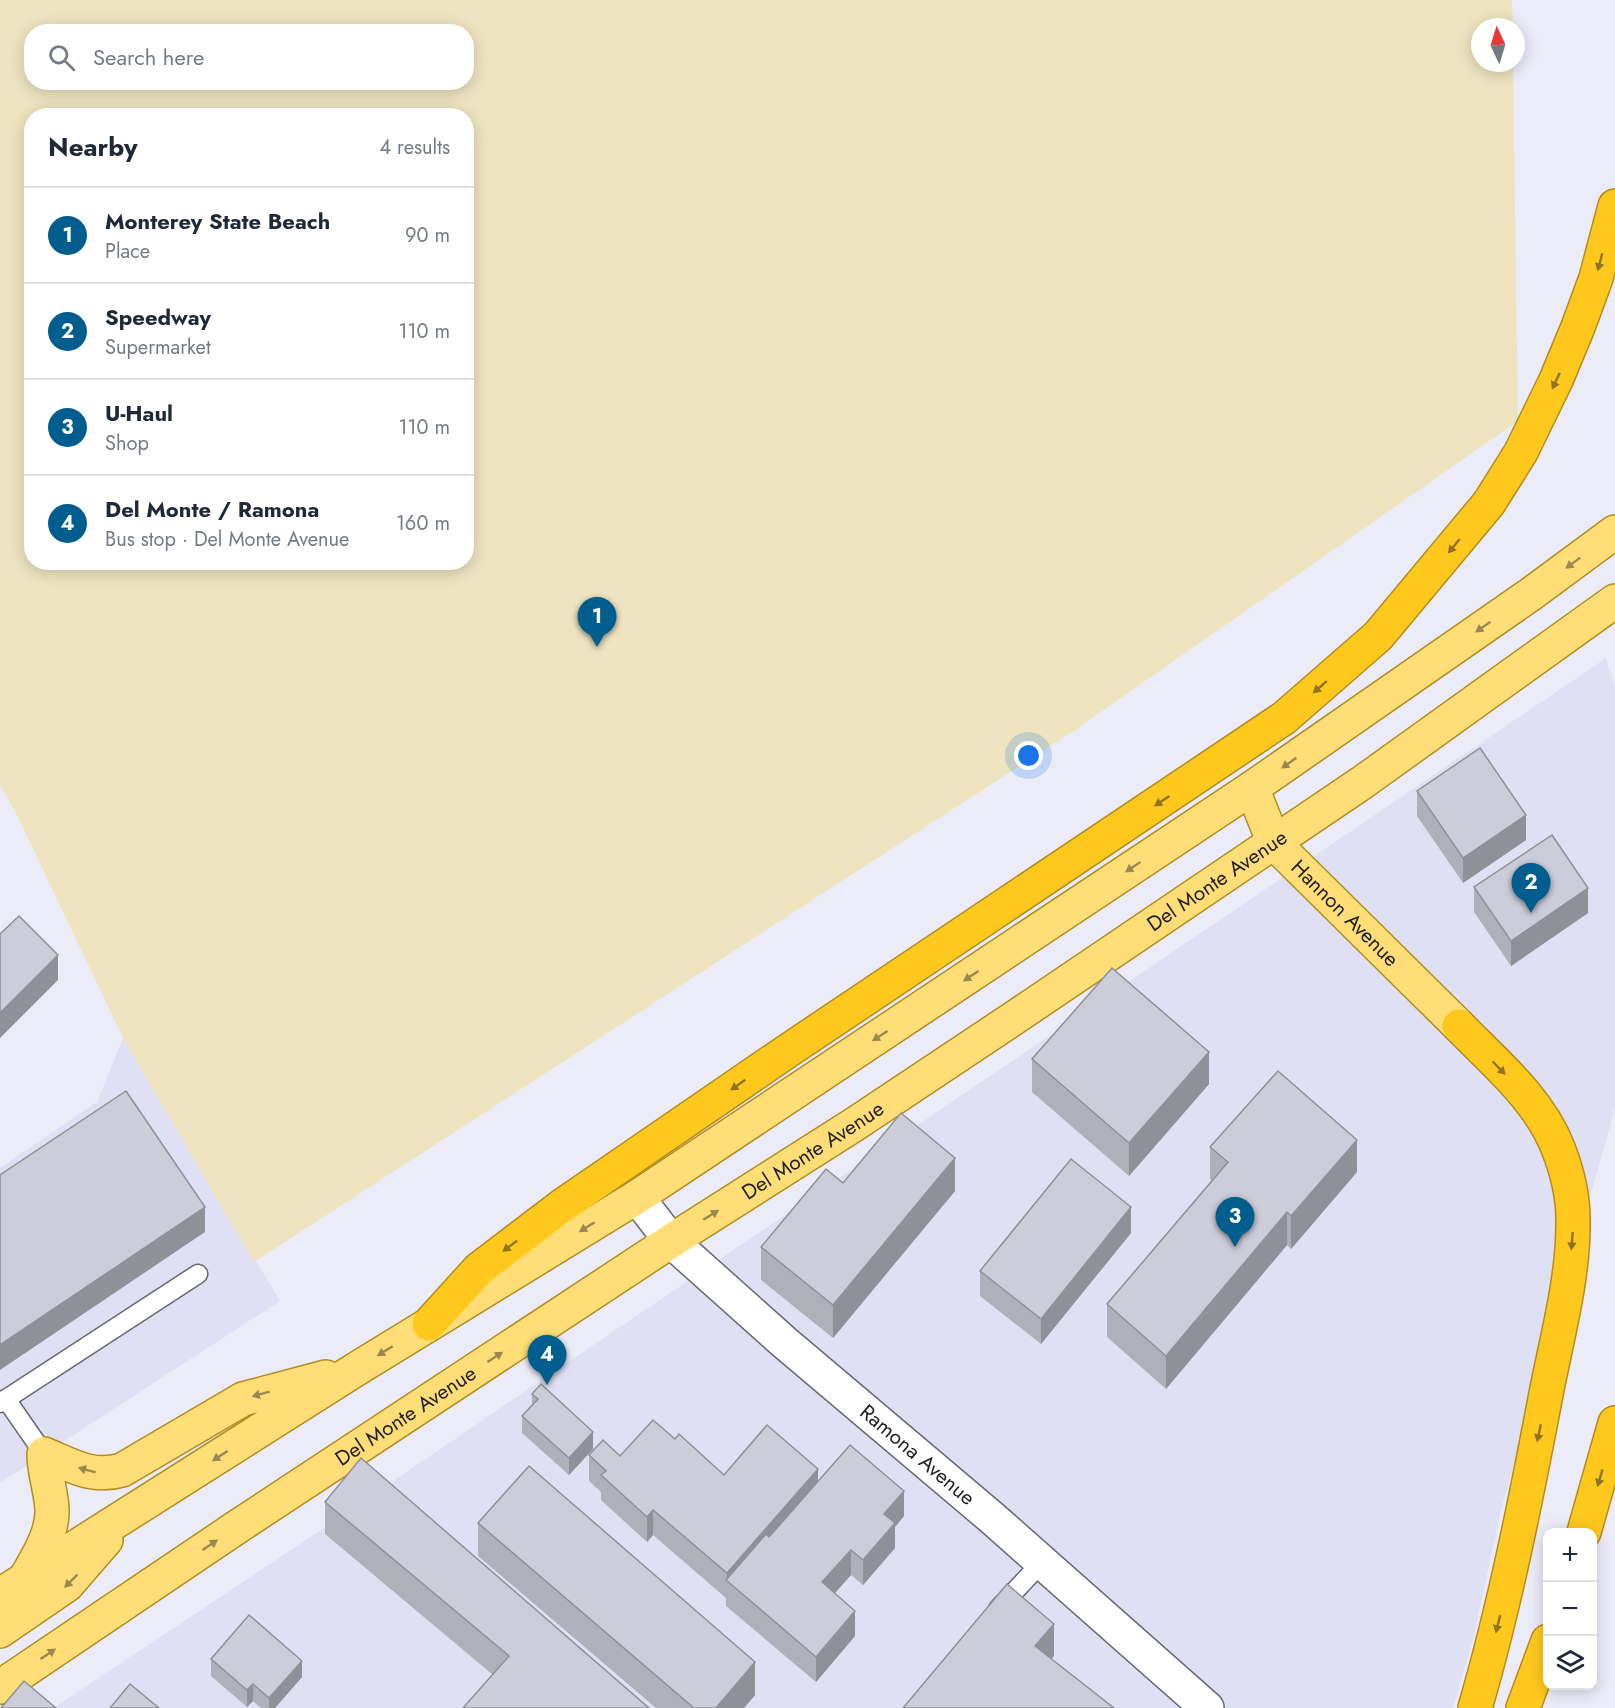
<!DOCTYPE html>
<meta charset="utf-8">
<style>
:root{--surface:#fff;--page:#f2f2f3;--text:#1f2937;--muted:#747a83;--line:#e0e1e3;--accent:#005e8e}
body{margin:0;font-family:Jost,sans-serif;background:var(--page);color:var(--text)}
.controls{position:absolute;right:18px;bottom:18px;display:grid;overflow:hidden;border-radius:12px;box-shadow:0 3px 15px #0003}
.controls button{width:54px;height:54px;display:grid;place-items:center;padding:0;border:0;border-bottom:2px solid var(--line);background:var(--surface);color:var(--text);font:30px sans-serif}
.compass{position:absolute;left:1471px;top:18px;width:54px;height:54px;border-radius:50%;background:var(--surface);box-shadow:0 3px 15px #0003;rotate:356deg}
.you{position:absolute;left:1029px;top:756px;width:21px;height:21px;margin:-15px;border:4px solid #fff;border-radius:50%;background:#1a73e8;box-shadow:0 0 0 9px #1a73e833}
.badge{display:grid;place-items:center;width:39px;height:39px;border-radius:50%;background:var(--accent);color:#fff;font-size:20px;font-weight:700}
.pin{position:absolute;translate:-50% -50px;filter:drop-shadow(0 2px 3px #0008)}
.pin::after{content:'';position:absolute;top:32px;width:21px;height:18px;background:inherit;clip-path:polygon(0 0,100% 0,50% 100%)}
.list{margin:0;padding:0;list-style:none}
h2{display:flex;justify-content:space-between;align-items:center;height:78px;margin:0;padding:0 24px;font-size:26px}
h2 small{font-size:20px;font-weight:400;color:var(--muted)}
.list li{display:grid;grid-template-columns:39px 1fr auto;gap:18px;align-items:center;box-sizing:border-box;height:96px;padding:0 24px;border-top:2px solid var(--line)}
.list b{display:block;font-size:22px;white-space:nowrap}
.list p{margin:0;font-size:20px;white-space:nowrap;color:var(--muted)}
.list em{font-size:20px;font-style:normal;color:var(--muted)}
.icon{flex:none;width:33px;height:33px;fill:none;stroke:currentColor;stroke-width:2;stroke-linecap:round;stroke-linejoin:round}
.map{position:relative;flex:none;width:1615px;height:1708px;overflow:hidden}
.search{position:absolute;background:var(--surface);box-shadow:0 3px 15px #0003;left:24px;top:24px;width:450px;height:66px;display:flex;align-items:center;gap:15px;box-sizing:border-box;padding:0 21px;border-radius:24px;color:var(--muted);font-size:22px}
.panel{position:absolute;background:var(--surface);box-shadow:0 3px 15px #0003;left:24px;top:108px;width:450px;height:462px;border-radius:24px}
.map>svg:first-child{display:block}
</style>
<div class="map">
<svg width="1615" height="1708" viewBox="0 0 1615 1708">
<rect width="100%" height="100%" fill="#ececf9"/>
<g fill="#e0e0f4">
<path d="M1606,658L1615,688V1109L1501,1510L1473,1640L1453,1708H53L334,1521Z"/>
<path d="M123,1038L280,1301L0,1483V1168L97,1102Z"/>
</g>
<path fill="#eee4bf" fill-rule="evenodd" d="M0,0H1512L1513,27H1480V63H1513L1518,421L1072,732L254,1262L123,1038L17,815L0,785ZM32,32H466V82H32ZM32,116H466V562H32Z"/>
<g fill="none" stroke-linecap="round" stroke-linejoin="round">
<g stroke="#686872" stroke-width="21">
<g id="service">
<path d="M6,1399L44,1454"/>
<path d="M0,1403L198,1274"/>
<path d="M998,1609L1042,1562"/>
</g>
</g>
<g stroke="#686872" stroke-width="36">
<g id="minor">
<path id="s1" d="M637,1197L671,1241L784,1342L991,1517L1207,1708"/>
</g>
</g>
<g stroke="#b18d1f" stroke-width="36">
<g id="primary">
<path id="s2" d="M1252,788L1274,843L1459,1026"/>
<path d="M25,1579C37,1558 53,1534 52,1509C51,1490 44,1473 44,1454C71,1465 92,1479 122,1470L243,1399L326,1377"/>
<path d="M0,1595L358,1368L637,1197L1252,788L1531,594L1615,532"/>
<path d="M0,1631L67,1585L106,1540"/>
<path id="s3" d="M0,1687L234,1529L671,1241L855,1124L1017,1016L1363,782L1615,601"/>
</g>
</g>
<g stroke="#b18d1f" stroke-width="36">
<g id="motorway">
<path d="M1459,1026C1495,1063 1539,1099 1558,1148C1567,1171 1573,1195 1573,1219C1574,1277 1557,1337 1546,1394C1526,1499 1505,1605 1475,1708"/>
<path d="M429,1324L479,1269L563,1205L786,1052L1284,718L1378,636L1489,503L1521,452L1556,380L1578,327L1596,278L1615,206"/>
<path d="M1584,1532L1615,1423"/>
<path d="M1523,1708L1548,1641"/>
</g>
</g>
<use href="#service" stroke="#fff" stroke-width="18"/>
<use href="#minor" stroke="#fff" stroke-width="33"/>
<use href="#primary" stroke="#ffde77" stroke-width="33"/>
<use href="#motorway" stroke="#ffc81d" stroke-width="33"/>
</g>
<g fill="#b0b0bb">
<path d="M1417,791L1526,840L1463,883L1417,816Z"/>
<path d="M1474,887L1588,913L1511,966L1474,912Z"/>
<path d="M1032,1059L1209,1084L1129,1176L1032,1092Z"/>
<path d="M1210,1147L1357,1172L1291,1249L1287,1245L1166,1389L1107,1337V1304L1212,1181L1210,1179Z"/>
<path d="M843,1183L955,1191L833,1338L761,1280V1247Z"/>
<path d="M1131,1233L1041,1344L980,1296V1271Z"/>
<path d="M532,1394L593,1449L569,1475L522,1433V1416L532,1405Z"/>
<path d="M675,1439L724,1475L818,1481L904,1516L895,1527V1548L863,1585L851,1575L834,1593L855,1636L816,1682L726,1606V1598L653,1535L647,1542L601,1500V1492L589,1481V1455L620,1456Z"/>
<path d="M325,1502L649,1708L493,1675L325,1534Z"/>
<path d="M478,1523L755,1695L744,1708H656L478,1556Z"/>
<path d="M211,1659L302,1677L275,1708H261L253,1701L247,1707L211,1676Z"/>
</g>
<g fill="#909098">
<path d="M1526,815V840L1463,883V858Z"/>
<path d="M1588,888V913L1511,966V941Z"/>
<path d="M58,955V980L0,1038V1013Z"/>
<path d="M1209,1052V1084L1129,1176V1143Z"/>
<path d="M1357,1140V1172L1291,1249V1216Z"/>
<path d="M955,1158V1191L833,1338V1305Z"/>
<path d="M205,1207V1232L0,1370V1345Z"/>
<path d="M1131,1207V1233L1041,1344V1319Z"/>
<path d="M1287,1212V1245L1166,1389V1356Z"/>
<path d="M593,1432V1449L569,1475V1458Z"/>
<path d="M818,1469V1494L727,1581V1573Z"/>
<path d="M904,1491V1516L895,1527V1548L863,1585V1560L884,1514Z"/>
<path d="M653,1510V1535L647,1542V1517Z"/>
<path d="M851,1550V1575L822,1608V1582Z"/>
<path d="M855,1611V1636L816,1682V1657Z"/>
<path d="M1054,1624V1656L1035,1679V1646Z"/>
<path d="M302,1661V1677L275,1708H269V1698Z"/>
<path d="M755,1662V1695L744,1708H716Z"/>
<path d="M253,1684V1701L247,1707V1690Z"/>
</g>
<g fill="#cdcdd9" stroke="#909098" stroke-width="1.5">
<path d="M1480,748L1526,815L1463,858L1417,791Z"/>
<path d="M1552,835L1588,888L1511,941L1474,887Z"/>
<path d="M19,916L58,955L0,1013V934Z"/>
<path d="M1112,968L1209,1052L1129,1143L1032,1059Z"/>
<path d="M1278,1071L1357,1140L1291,1216L1287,1212L1166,1356L1107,1304L1228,1162L1210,1147Z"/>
<path d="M126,1091L205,1207L0,1345V1175Z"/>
<path d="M901,1113L955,1158L833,1305L761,1247L826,1169L843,1183Z"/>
<path d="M1071,1159L1131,1207L1041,1319L980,1271Z"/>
<path d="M541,1384L593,1432L569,1458L522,1416L538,1399L532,1394Z"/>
<path d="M653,1420L675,1439L679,1434L724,1475L767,1425L818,1469L727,1573L653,1510L647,1517L601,1475L606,1471L589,1455L603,1440L620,1456Z"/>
<path d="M850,1445L904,1491L884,1514L895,1523L863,1560L851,1550L822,1582L855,1611L816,1657L726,1580L766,1534L769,1537Z"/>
<path d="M361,1458L649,1708H463L509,1656L325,1502Z"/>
<path d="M529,1466L755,1662L716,1708H694L478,1523Z"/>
<path d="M1007,1584L1054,1624L1035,1646L1114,1708H903Z"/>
<path d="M249,1615L302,1661L269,1698L253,1684L247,1690L211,1659Z"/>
<path d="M24,1681L56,1708H1Z"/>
<path d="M130,1684L159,1708H110Z"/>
</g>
<defs><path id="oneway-solid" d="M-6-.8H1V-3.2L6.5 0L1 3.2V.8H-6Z" transform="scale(1.5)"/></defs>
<g fill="#8f7420">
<use href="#oneway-solid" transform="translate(1600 262) rotate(105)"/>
<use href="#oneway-solid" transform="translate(1556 381) rotate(115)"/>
<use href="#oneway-solid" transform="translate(1454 546) rotate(129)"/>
<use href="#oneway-solid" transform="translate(1320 687) rotate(139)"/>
<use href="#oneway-solid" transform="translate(1162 801) rotate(146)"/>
<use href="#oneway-solid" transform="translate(1499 1068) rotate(46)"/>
<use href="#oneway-solid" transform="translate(738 1085) rotate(145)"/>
<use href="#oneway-solid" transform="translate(1572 1241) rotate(95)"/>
<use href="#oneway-solid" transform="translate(510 1246) rotate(143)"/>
<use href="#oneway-solid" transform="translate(1539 1433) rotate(102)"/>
<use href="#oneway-solid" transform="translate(1600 1478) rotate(106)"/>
<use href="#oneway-solid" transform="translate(1498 1624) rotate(104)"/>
</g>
<g fill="#9a8852">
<use href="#oneway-solid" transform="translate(1573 563) rotate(143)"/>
<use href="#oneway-solid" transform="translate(1483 627) rotate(145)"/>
<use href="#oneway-solid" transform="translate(1289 763) rotate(145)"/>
<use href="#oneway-solid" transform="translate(1133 867) rotate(146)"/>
<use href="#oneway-solid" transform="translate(971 976) rotate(146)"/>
<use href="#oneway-solid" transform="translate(880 1036) rotate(147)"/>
<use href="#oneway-solid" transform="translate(711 1215) rotate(-32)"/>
<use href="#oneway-solid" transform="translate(587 1227) rotate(148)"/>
<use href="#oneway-solid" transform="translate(385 1351) rotate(148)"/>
<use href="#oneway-solid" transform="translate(495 1357) rotate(-33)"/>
<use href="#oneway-solid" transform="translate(261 1394) rotate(165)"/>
<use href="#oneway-solid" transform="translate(220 1456) rotate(147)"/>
<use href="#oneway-solid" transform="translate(87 1470) rotate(-165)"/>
<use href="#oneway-solid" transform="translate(210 1545) rotate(-34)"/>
<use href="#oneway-solid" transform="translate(71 1581) rotate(135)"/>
<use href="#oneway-solid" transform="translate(48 1654) rotate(-34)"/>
</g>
<g text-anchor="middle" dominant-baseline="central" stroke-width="4.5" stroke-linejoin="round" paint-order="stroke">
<g font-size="21" fill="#1f1f24" stroke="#ececf9">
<text stroke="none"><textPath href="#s3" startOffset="1460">Del Monte Avenue</textPath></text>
<text stroke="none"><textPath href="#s2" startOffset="159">Hannon Avenue</textPath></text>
<text stroke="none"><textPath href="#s3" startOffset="974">Del Monte Avenue</textPath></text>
<text stroke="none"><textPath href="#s3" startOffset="488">Del Monte Avenue</textPath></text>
<text stroke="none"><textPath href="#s1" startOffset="382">Ramona Avenue</textPath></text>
</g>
</g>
</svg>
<div class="controls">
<button>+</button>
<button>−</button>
<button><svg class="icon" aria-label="layers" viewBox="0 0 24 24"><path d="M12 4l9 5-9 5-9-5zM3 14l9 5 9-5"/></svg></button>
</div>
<svg class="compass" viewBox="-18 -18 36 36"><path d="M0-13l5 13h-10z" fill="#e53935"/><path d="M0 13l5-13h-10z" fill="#747a83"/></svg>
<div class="you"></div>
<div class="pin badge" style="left:597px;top:647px">1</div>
<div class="pin badge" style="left:1531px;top:913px">2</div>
<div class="pin badge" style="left:1235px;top:1247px">3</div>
<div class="pin badge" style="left:547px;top:1385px">4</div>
<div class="search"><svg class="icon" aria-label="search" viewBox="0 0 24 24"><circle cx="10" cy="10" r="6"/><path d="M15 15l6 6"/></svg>Search here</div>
<section class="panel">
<h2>Nearby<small>4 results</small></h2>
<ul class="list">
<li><span class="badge">1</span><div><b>Monterey State Beach</b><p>Place</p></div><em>90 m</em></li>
<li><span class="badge">2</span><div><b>Speedway</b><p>Supermarket</p></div><em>110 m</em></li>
<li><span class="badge">3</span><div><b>U-Haul</b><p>Shop</p></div><em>110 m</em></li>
<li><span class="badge">4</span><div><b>Del Monte / Ramona</b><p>Bus stop · Del Monte Avenue</p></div><em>160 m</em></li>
</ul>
</section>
</div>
